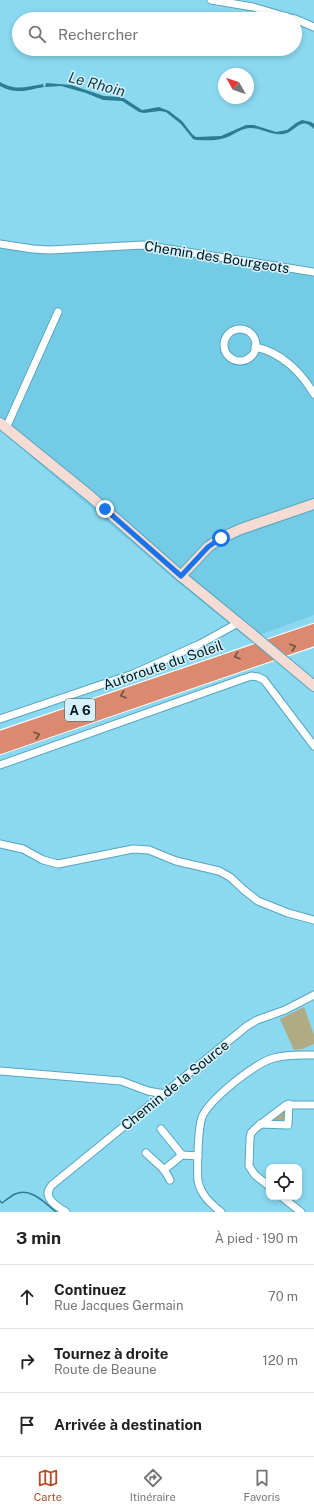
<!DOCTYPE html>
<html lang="fr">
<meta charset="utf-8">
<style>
:root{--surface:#fff;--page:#f2f2f2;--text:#202124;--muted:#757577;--line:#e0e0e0;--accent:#b44c27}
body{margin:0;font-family:"Public Sans",sans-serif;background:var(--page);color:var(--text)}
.controls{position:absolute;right:12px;bottom:12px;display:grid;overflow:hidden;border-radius:8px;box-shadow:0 2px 6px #0003}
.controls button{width:36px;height:36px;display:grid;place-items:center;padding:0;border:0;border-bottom:1px solid var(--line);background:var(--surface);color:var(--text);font:20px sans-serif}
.compass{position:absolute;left:218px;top:68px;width:36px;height:36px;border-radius:50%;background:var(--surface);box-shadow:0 2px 6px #0003;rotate:310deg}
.stop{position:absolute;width:12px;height:12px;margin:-9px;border:3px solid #1a73e8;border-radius:50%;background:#fff}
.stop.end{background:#1a73e8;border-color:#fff;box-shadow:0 1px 4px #0008}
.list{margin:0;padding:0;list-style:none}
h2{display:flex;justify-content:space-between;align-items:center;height:52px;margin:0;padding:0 16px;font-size:17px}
h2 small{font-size:13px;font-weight:400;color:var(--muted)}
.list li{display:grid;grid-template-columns:26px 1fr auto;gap:12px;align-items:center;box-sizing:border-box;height:64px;padding:0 16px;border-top:1px solid var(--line)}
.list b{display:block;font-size:15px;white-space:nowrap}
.list p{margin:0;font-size:13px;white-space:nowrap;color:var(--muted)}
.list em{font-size:13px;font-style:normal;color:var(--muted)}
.icon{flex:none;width:22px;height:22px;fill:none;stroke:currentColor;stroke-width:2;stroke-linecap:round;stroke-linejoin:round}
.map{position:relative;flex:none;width:314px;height:1212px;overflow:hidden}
.search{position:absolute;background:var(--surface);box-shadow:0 2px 6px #0003;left:12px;right:12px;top:12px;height:44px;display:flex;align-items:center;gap:10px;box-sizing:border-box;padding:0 14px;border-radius:22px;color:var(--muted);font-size:15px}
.sheet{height:244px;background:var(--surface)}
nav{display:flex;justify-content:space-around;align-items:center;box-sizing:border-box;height:56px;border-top:1px solid var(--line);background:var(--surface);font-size:11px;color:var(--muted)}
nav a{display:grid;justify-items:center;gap:2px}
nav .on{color:var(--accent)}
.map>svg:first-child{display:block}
</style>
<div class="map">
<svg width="314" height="1212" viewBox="0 0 314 1212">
<rect width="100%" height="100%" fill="#8bd9f1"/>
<path fill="#74cbe6" d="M137,243L314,270V615L248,639L174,579L0,430V244L27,249Z"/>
<g fill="#b0aa85">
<path d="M304,1007L314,1035V1044L302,1049L294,1050L280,1019Z"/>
<path d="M285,1108V1120H270Z"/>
</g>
<g fill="#2b7d93">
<path d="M0,82C15,91 26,87 43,84L44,87C27,90 17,95 0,86Z"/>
<path d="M46,83L71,85L104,96L122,97L142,110L159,107L169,111L182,121L192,134L196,137L221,136L246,125H254L276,132L287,130L296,123L302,120L311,122L314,124V129C300,115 296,132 284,134C272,136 262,128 250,128C240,128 232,137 221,139C214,141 204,140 196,140L193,139L181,124L166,112L160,111L144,113L139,112L122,101L103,100L86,93L61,86L45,87Z"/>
</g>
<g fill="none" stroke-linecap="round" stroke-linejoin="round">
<path stroke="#2b7d93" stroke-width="1.5" d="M0,1201L2,1203C6,1200 11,1196 15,1194C31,1187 45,1203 56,1212"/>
<g stroke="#57a5bc" stroke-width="9">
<g id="street">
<path d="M211,0L253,7L294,19"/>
<path d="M295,19L314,27"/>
<path d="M0,244L33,249L50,250L143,245L314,272"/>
<circle cx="240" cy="345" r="16"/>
<path d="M255,347C281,352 301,372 314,394"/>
<path d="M6,428L58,312"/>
<path d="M0,719L133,674L200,644L238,623"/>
<path d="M0,765L251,676L258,677L264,680L314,746"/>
<path d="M0,844L23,849L43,860L58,864L133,849L149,850L176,861L219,871L230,877L244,890L258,901L288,913L314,920"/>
<path d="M0,1071L121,1081L148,1091L164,1094"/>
<path d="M260,1124L288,1125L289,1104"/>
<path d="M161,1129L182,1155L198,1156"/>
<path d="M146,1153C156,1163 164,1167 170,1180"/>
<path d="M165,1169L182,1155"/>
<path d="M269,1186L255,1175L249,1166L250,1138L251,1133L256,1128L286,1105H314"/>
<path d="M282,1197L301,1212"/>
<path d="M66,1212C56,1206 41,1197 52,1185L247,1026L257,1020L285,1010L314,995"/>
<path d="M221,1212C210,1203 201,1195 198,1181C197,1168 198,1129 202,1117C210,1099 255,1063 274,1058C288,1054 300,1055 314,1055"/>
</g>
</g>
<g stroke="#57a5bc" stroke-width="12">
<g id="secondary">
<path d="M0,423L90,496L181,576L253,635"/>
<path d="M181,576L208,547L221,538L241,529L314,504"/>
<path d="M289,665L314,686"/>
</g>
</g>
<g stroke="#fff" stroke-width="14">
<g id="highway">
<path d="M0,737L314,630"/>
<path d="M0,748L314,640"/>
</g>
</g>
<use href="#street" stroke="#fff" stroke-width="7"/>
<use href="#secondary" stroke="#f4dcd4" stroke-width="10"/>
<use href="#highway" stroke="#db8a6f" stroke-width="12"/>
<g stroke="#57a5bc" stroke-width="12" stroke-linecap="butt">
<path id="secondary-bridge" d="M253,635L289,665"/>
</g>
<use href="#secondary-bridge" stroke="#f4dcd4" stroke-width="10"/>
</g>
<defs><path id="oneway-chevron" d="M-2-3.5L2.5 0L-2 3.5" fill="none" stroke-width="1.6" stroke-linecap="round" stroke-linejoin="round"/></defs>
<g stroke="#6e5046">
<use href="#oneway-chevron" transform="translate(293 647) rotate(-19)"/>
<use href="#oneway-chevron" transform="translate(237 656) rotate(161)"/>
<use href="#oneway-chevron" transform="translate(123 695) rotate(161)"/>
<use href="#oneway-chevron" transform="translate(37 735) rotate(-19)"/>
</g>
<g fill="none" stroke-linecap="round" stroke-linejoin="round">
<path stroke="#1a73e8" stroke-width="5" d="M105,509L181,576L208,547L221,538"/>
</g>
<g text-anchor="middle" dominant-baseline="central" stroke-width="3" stroke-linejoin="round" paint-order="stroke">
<rect fill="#d5f2fc" stroke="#405960" stroke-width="1" x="65" y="699" width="30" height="22" rx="3"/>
<g font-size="13" font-weight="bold" fill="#00171d">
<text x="80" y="710">A 6</text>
</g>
<g font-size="14" fill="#00171d" stroke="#d5f2fc">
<text transform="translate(217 257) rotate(9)">Chemin des Bourgeots</text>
<text transform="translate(163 665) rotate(-19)">Autoroute du Soleil</text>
<text transform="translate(175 1085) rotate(-39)">Chemin de la Source</text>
</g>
<g font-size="15" font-style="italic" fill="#143943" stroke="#d5f2fc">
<text transform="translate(97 84) rotate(15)">Le Rhoin</text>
</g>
</g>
</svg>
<div class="controls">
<button><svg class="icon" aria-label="locate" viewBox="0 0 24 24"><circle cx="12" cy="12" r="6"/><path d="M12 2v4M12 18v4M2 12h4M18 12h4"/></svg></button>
</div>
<svg class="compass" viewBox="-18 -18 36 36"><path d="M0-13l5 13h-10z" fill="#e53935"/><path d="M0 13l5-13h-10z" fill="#757577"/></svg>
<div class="stop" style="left:221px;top:538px"></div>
<div class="stop end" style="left:105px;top:509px"></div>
<div class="search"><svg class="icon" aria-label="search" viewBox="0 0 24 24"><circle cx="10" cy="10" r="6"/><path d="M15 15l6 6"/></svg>Rechercher</div>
</div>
<section class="sheet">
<h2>3 min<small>À pied · 190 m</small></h2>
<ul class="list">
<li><svg class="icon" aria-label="ahead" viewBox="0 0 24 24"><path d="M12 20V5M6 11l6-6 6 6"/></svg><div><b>Continuez</b><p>Rue Jacques Germain</p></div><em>70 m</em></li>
<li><svg class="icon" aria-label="right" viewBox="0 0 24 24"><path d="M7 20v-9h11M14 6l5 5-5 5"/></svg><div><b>Tournez à droite</b><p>Route de Beaune</p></div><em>120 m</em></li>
<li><svg class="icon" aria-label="arrive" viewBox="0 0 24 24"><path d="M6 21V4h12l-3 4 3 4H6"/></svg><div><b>Arrivée à destination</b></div></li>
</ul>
</section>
<nav>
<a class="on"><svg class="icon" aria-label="map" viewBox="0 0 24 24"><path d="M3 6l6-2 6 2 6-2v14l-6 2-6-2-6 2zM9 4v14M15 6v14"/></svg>Carte</a>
<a><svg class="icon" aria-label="directions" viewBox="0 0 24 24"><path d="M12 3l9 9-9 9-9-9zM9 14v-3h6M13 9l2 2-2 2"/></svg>Itinéraire</a>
<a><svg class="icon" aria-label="saved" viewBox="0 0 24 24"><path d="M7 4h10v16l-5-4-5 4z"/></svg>Favoris</a>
</nav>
